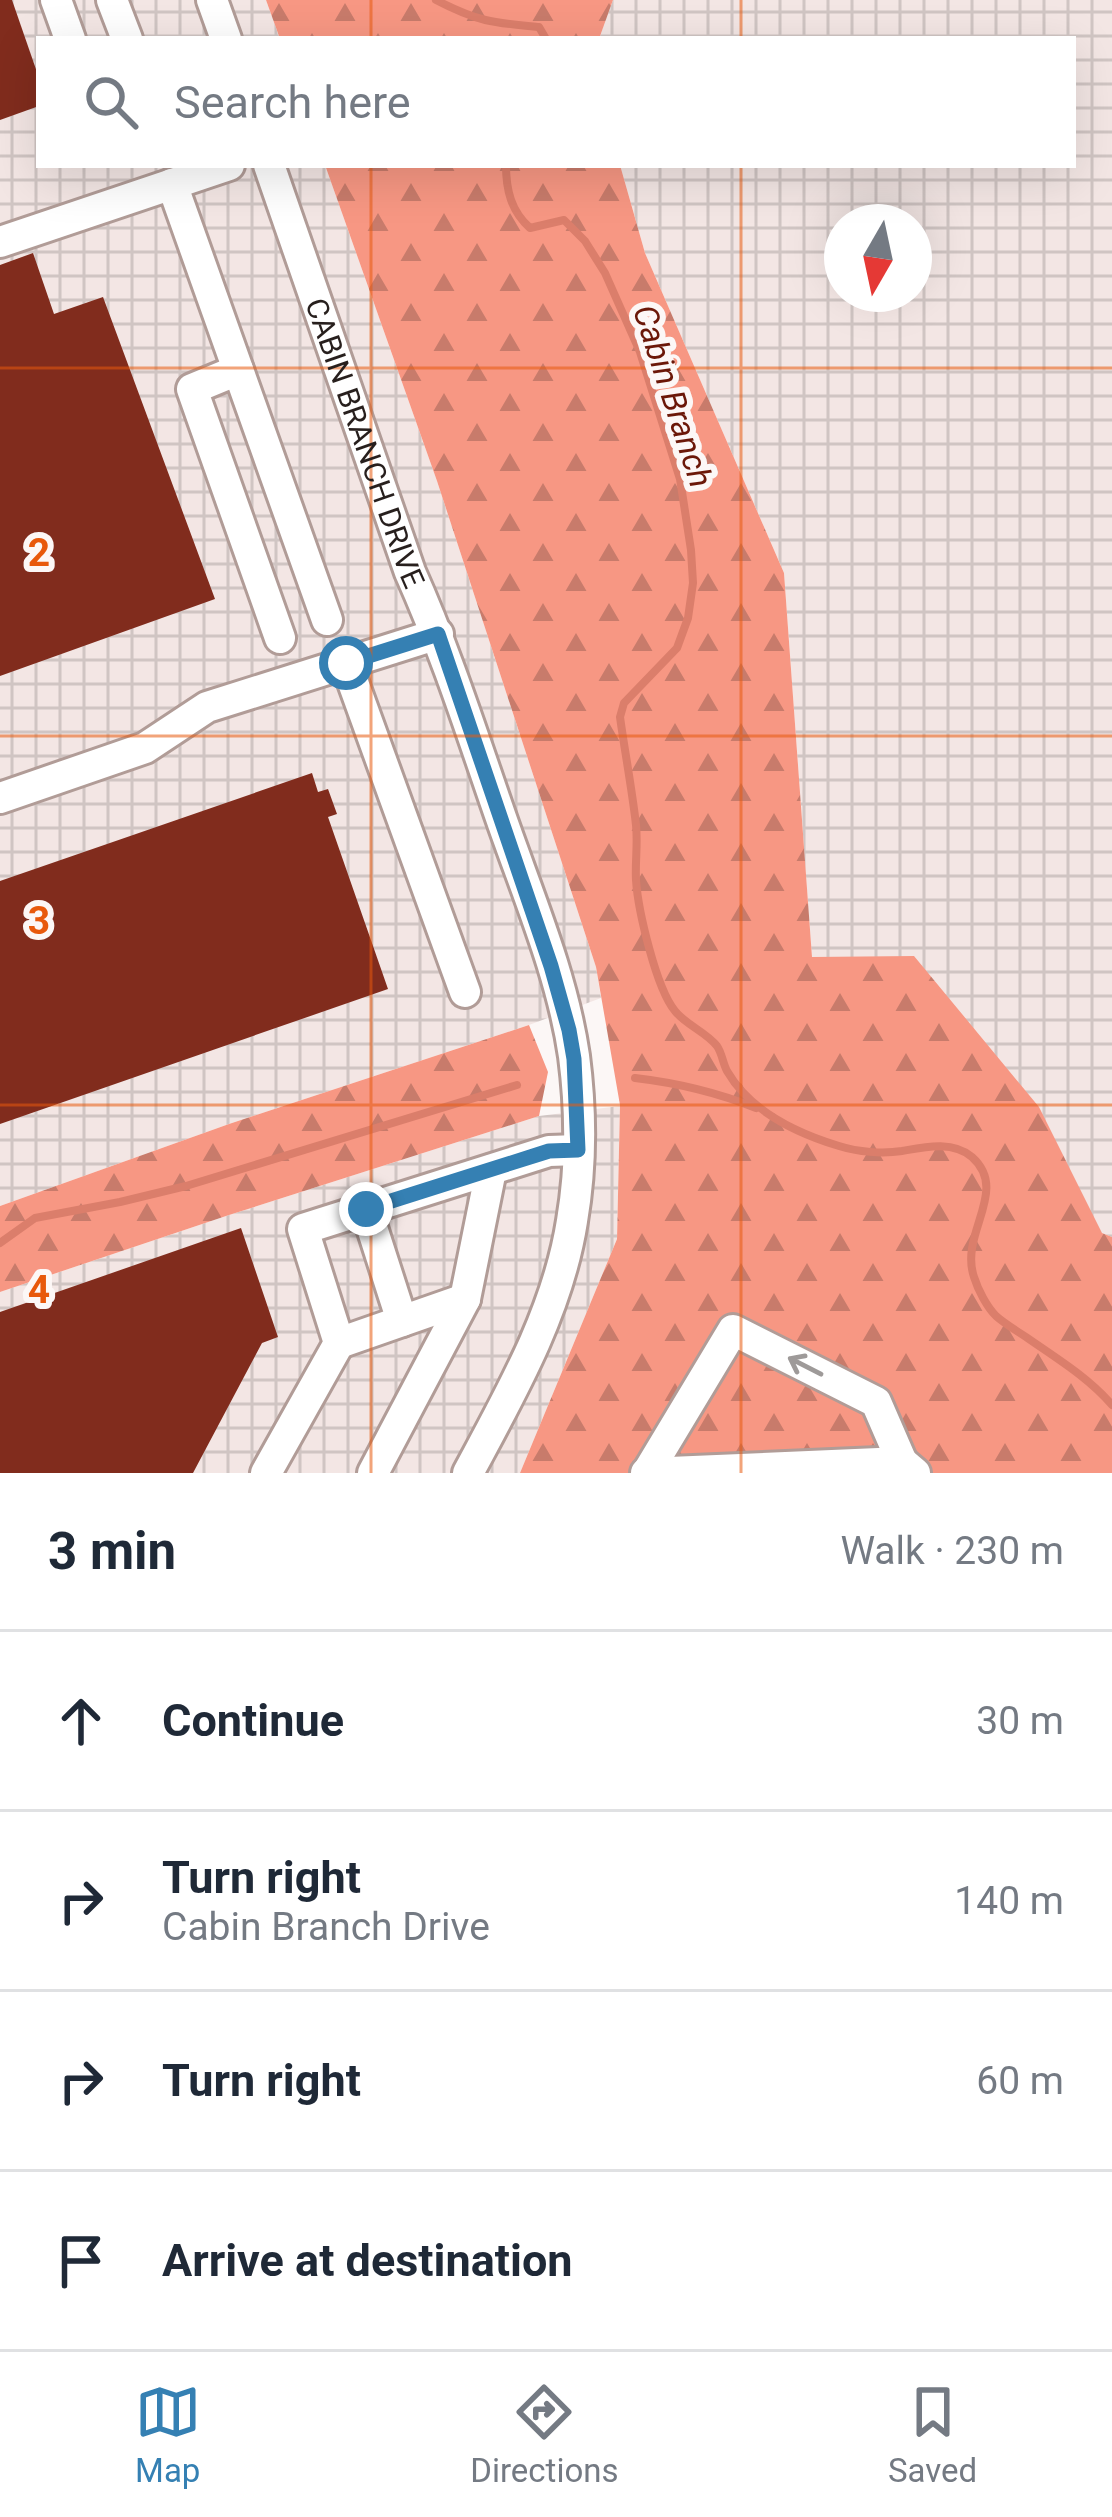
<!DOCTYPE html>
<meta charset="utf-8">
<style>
:root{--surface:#fff;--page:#f6f6f7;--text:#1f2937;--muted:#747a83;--line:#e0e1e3;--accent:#3580b3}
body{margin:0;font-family:Roboto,sans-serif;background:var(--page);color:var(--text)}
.compass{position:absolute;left:824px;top:204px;width:108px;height:108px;border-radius:50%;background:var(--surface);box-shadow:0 12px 48px #0002;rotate:189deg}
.stop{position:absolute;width:36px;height:36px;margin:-27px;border:9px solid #3580b3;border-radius:50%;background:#fff}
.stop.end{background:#3580b3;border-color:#fff;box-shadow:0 3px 12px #0008}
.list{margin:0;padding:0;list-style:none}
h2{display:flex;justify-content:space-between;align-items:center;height:156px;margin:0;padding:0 48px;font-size:51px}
h2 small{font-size:39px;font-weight:400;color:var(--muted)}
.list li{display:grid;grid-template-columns:78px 1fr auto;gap:36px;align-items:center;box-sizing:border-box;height:180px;padding:0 48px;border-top:3px solid var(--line)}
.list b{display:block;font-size:45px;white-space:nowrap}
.list p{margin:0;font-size:39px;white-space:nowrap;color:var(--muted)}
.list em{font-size:39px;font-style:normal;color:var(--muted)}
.icon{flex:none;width:66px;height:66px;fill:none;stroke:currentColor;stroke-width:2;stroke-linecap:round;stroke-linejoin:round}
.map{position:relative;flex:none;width:1112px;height:1473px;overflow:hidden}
.search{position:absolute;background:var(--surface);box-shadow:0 12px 48px #0002;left:36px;right:36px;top:36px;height:132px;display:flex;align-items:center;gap:30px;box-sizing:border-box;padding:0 42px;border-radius:0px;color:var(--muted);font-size:45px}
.sheet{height:876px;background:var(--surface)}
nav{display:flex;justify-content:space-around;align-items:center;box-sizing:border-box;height:168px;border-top:3px solid var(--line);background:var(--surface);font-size:33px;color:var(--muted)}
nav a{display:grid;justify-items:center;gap:6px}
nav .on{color:var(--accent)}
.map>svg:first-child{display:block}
</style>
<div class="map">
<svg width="1112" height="1473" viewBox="0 0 1112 1473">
<defs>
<pattern id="industrial-grid" width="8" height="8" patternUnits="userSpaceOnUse" patternTransform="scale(3)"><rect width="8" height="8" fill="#f3e6e4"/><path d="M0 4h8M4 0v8" fill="none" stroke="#d0c5c3"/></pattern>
<pattern id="forest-firs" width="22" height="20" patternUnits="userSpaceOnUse" patternTransform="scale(3)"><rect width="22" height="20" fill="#f79783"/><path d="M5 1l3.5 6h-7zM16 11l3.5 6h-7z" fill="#c87b6b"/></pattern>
</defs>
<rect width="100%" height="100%" fill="#fcf7f6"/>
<g fill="url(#industrial-grid)" fill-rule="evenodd">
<path d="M0,0H266L280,39H39V165H325L437,481L596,967L601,998L529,1025L229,1124L0,1206Z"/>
<path d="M613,0H1112V1237L1102,1233L812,958L784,573L645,253L620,165H1073V39H599ZM842,222H914V294H842Z"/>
<path d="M620,1106L617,1239L520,1473H0V1292L229,1215L539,1116Z"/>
</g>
<g fill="url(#forest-firs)">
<path d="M266,0H613L599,39H280Z"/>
<path d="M325,165H620L645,253L784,573L812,957L914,956L1039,1107L1102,1233L1112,1237V1473H520L617,1239L620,1105L596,967L437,481Z"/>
<path d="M529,1025L548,1072L539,1116L229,1215L0,1292V1206L229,1124Z"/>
</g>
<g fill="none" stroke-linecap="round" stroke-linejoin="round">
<g stroke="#db7e6b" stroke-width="8">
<path d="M436,0C478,22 494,23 539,27L546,39"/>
<path d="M506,165C506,190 511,211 530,228L564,220L585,241L605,273L640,352L680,479L691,550L693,583L688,618L677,648L624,703L620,717C625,753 632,789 636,825C638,844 635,862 636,880C638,910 656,988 675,1011C686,1025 706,1032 717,1046C722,1053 723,1064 727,1071C750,1111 796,1133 839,1146C858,1152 882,1154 902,1151C924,1147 953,1140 972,1157C1010,1191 959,1233 974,1277C978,1290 987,1307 996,1316C1005,1324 1017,1331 1026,1337C1056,1358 1088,1377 1112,1405"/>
<path d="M635,1078C678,1083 716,1092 756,1108"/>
<path d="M0,1243L35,1218L120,1202L186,1186L517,1085"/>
</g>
</g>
<g fill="#812c1d">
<path d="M0,0H12L39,78V106L0,120Z"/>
<path d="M33,253L54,314L103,297L215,599L0,676V265Z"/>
<path d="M312,773L318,792L328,789L337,814L328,817L388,989L0,1124V881Z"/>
<path d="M241,1228L278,1337L262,1343L193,1473H0V1312Z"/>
</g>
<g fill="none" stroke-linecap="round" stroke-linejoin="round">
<g stroke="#b19c97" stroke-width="36">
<g id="minor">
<path d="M56,0L70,39"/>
<path d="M112,0L127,39"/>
<path d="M212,0L226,39"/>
<path id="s1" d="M269,165L410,572C445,650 471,731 499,812C526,891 562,973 574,1056C581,1110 581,1168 572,1221C558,1311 511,1393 468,1473"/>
<path d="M172,184L327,620"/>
<path d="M0,242L229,165"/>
<path d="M238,370L192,389L280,638"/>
<path d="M346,663L465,992"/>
<path d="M0,798L145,748L207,707L438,634"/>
<path d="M366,1209L402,1321"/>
<path d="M339,1343L465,1299"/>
<path d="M266,1473L339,1343L303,1229L549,1151L578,1150"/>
<path d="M373,1473L465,1299L491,1170"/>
<path d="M646,1473L902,1462L915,1473"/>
<path d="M647,1473L733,1330L876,1402L902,1462"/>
</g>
</g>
<use href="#minor" stroke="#fff" stroke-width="30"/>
</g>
<defs><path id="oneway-shaft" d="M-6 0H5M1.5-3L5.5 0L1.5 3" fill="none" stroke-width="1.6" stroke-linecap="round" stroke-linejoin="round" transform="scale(3)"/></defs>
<use stroke="#9e9a99" href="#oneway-shaft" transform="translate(805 1366) rotate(-153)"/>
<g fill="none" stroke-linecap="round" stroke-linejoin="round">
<path stroke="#3580b3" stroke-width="15" d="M346,663L438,634L551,966L569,1030L574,1059L578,1150L549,1151L366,1209"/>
</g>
<path fill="none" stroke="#e8590c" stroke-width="3" stroke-opacity="0.55" d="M371,0V39M741,0V39M371,165V1473M741,165V1473M0,368H1112M0,736H1112M0,1105H1112"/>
<g text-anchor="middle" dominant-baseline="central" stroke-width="12" stroke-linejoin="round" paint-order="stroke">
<g font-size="30" fill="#271f1d" stroke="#fcf7f6">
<text stroke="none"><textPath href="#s1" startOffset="294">CABIN BRANCH DRIVE</textPath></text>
</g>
<g font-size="33" font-style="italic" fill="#6b1708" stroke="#fcf7f6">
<text transform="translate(673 396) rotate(72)">Cabin Branch</text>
</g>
</g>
<g font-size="39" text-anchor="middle" font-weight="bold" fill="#e8590c" stroke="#fcf7f6" stroke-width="12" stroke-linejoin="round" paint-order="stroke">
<text x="39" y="566">2</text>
<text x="39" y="934">3</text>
<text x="39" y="1303">4</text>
</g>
</svg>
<svg class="compass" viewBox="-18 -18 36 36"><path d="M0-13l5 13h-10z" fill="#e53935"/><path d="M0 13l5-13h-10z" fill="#747a83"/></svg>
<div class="stop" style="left:346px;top:663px"></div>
<div class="stop end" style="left:366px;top:1209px"></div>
<div class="search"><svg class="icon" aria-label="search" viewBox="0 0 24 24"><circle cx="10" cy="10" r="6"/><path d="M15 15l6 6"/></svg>Search here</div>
</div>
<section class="sheet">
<h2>3 min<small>Walk · 230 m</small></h2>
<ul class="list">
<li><svg class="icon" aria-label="ahead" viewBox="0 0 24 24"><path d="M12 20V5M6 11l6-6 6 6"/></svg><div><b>Continue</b></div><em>30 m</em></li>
<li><svg class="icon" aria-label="right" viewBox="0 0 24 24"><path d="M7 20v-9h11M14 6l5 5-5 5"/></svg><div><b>Turn right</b><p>Cabin Branch Drive</p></div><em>140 m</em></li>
<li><svg class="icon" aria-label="right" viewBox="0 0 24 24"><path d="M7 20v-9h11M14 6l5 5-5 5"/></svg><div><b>Turn right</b></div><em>60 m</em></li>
<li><svg class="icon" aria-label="arrive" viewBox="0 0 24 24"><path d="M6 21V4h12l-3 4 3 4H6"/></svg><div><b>Arrive at destination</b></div></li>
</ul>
</section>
<nav>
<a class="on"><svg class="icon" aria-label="map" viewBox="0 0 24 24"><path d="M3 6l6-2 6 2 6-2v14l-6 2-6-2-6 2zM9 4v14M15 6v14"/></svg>Map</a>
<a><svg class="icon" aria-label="directions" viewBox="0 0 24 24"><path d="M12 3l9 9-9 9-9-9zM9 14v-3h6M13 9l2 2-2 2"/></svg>Directions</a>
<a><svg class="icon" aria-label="saved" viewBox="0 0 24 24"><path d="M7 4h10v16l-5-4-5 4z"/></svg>Saved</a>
</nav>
